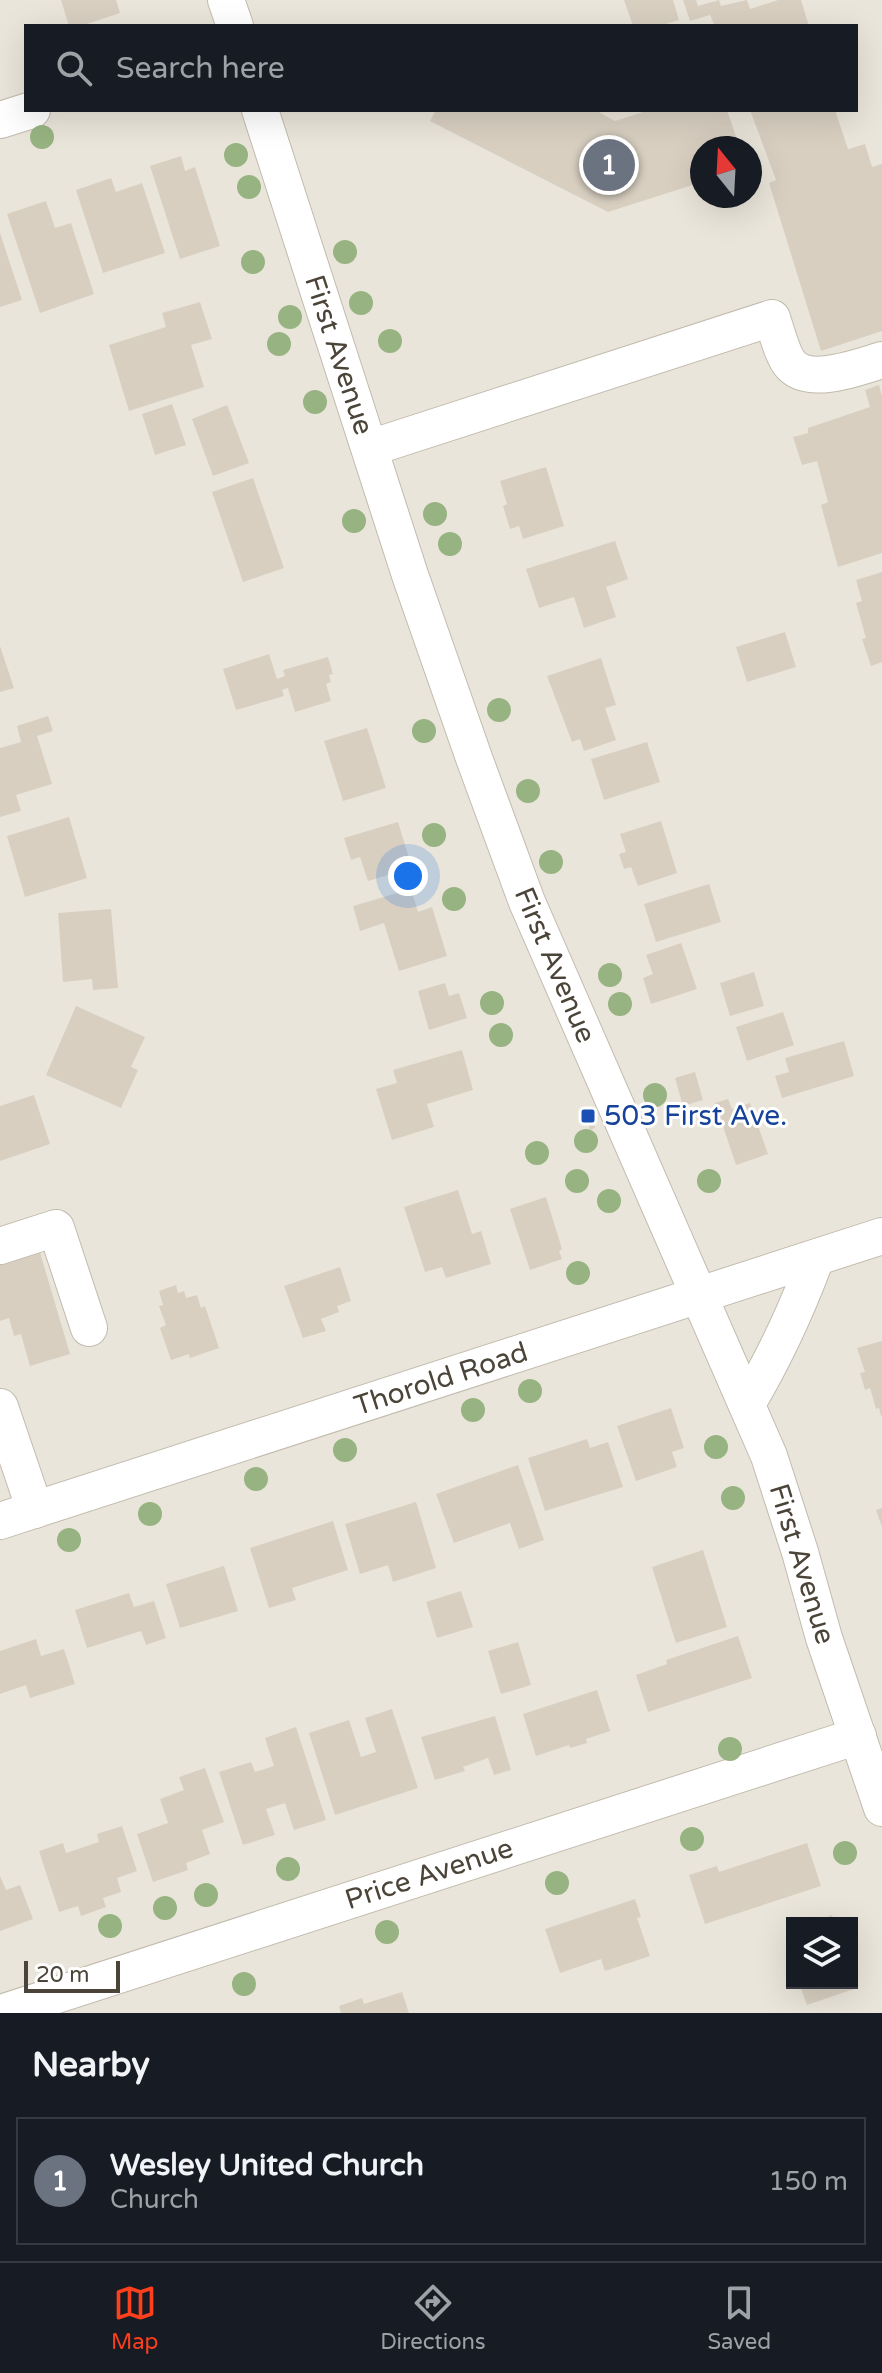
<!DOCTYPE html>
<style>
:root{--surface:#171b24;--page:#242831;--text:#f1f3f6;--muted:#9ea1a6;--line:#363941;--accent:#fc3f1d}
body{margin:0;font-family:"Varela Round",sans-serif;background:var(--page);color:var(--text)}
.controls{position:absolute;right:24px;bottom:24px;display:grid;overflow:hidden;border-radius:0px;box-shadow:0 8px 32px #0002}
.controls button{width:72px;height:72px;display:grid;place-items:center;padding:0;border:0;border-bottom:2px solid var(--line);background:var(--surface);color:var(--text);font:40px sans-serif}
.compass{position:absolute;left:690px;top:136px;width:72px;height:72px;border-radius:50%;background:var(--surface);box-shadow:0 8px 32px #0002;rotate:342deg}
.scale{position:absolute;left:24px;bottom:20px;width:96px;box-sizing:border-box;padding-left:8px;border:4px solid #4b4439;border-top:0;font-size:22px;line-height:28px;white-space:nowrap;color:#4b4439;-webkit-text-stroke:6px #fff;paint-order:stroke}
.you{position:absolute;left:408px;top:876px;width:28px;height:28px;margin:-20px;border:6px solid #fff;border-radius:50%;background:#1a73e8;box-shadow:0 0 0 12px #1a73e833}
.badge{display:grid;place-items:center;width:52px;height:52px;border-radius:50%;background:var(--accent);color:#fff;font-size:26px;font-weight:700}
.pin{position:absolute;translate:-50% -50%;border:4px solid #fff;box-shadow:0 2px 8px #0006}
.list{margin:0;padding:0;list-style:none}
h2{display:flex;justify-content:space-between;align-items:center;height:104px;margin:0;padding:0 32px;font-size:34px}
h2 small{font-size:26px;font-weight:400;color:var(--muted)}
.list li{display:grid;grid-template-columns:52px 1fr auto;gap:24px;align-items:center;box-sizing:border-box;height:128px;margin:0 16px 16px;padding:0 16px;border:2px solid var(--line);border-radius:0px}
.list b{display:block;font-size:30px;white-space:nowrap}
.list p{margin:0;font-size:26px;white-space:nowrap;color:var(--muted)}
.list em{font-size:26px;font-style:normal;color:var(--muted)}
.icon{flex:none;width:44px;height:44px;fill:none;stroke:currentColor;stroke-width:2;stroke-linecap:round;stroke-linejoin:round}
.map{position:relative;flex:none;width:882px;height:2013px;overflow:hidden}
.search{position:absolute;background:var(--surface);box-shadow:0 8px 32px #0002;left:24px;right:24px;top:24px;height:88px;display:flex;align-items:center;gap:20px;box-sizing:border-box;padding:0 28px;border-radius:0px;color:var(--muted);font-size:30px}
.sheet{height:248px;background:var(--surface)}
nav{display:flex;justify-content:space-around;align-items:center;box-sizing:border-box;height:112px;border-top:2px solid var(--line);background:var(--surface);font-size:22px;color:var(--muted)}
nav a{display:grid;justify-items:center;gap:4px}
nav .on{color:var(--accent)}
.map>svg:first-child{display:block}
</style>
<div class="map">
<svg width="882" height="2013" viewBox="0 0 882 2013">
<rect width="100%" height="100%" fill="#f6f3ec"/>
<path fill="#eae5da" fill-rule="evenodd" d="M0,0H882V2013H0ZM26,26H856V110H26ZM702,148H750V196H702ZM792,1923H852V1983H792Z"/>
<g fill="#d8cfc1">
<path d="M61,0H116L120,13L81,26H69Z"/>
<path d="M624,0H673L679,20L659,26H633Z"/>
<path d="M683,0H696L698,6L719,0L721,6L747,0L750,9L778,0H801L809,26H715L710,15L690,21Z"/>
<path d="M436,110H595L615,121L649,110H727L740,148H702V182L608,212L430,121Z"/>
<path d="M750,110H835L848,149L865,144L872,167L882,164V331L821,351L769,183L776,180Z"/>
<path d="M181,156L185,171L195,167L220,246L180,259L150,166Z"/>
<path d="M111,178L116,192L142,183L165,253L103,273L76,190Z"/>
<path d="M46,201L55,228L71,223L94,294L40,313L7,214Z"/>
<path d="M0,233L22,300L0,307Z"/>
<path d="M200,302L212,339L191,345L204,387L129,411L109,345L166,327L162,313Z"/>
<path d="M879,385L882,396V553L838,567L821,505L828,502L817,461L802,465L793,437L808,433V428L870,407L865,390Z"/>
<path d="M172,404L186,445L155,455L142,414Z"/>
<path d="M227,405L249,463L213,476L192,419Z"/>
<path d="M546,467L564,526L523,539L519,526L510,529L503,506L507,504L500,481Z"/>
<path d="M253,478L284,568L243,582L212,492Z"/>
<path d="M615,541L628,579L606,587L616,617L584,628L574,597L539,608L526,569Z"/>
<path d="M882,572V662L871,666L862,639L866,638L856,603L862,601L856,580Z"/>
<path d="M785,632L796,667L747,682L736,647Z"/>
<path d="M0,646L14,688L0,692Z"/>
<path d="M269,654L277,679L285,676L283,670L328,657L333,674L329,675L331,682L326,684L331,701L295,712L288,688L282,690L284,696L236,710L223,669Z"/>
<path d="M601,658L616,705L605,708L616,740L584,751L580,739L572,742L547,676Z"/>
<path d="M48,716L53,731L37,736L52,784L16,795L21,811L0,817V748L21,742L17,726Z"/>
<path d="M367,728L386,788L343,801L324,741Z"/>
<path d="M647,742L660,782L604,800L591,759Z"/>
<path d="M69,817L87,878L25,897L7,836Z"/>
<path d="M661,821L677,873L638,886L631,867L624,869L619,854L626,852L620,834Z"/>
<path d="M398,822L412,868L368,881L360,857L351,860L344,838Z"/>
<path d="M709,884L721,922L656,942L644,904Z"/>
<path d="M411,889L418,912L432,907L447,956L399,971L384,923L360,931L353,906Z"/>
<path d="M111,909L118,988L93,990L92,979L63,982L58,913Z"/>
<path d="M681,943L697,989L651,1004L643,978L653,974L646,955Z"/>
<path d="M754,972L764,1006L730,1016L720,983Z"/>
<path d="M445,983L449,996L459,993L467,1018L429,1030L418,991Z"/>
<path d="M76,1006L145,1037L131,1067L138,1070L121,1108L46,1075Z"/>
<path d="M783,1012L794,1045L747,1061L736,1027Z"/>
<path d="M844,1041L854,1076L782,1098L775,1076L789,1072L785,1058Z"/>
<path d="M462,1050L473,1090L427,1104L434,1127L392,1140L376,1089L397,1083L393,1070Z"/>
<path d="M695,1072L703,1100L683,1106L675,1078Z"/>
<path d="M34,1095L50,1144L0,1161V1106Z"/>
<path d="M728,1099L732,1109L750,1103L768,1154L736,1165L715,1103Z"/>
<path d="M592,1117L595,1128L590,1130L587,1119Z"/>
<path d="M458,1190L472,1234L481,1231L491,1264L446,1278L442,1267L425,1272L404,1207Z"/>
<path d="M546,1197L562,1249L559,1251L562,1259L530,1270L510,1209Z"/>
<path d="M39,1249L70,1354L30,1366L21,1334L14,1336L9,1318L0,1321V1261Z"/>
<path d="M340,1267L351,1301L337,1306L339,1312L321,1319L326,1331L303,1338L284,1286Z"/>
<path d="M176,1285L178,1293L184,1291L186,1298L197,1295L201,1308L205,1306L219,1348L190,1358L189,1354L171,1360L160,1328L166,1325L159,1306L163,1305L159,1291Z"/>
<path d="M882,1341V1416H881L879,1408L876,1409L870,1388L865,1390L860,1373L865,1372L857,1348Z"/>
<path d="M671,1408L684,1448L672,1452L677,1467L636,1481L617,1426Z"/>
<path d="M587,1439L590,1448L608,1442L623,1487L545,1511L528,1458Z"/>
<path d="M518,1465L544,1540L519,1549L510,1523L454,1543L436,1494Z"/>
<path d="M416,1502L436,1568L393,1582L388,1565L360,1574L345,1524Z"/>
<path d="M882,1508V1527L876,1510Z"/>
<path d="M333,1521L348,1570L292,1588L296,1600L269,1608L250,1548Z"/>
<path d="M703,1550L727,1627L676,1643L652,1567Z"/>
<path d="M224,1566L238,1611L180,1628L166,1584Z"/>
<path d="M461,1591L473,1627L437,1638L426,1602Z"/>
<path d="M129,1593L134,1607L154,1601L166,1638L146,1645L141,1631L87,1648L75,1610Z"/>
<path d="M738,1636L752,1678L648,1712L636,1675L667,1664L666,1660Z"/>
<path d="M36,1639L41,1656L64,1649L75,1684L30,1698L26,1685L0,1694V1651Z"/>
<path d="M518,1642L531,1685L501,1694L488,1651Z"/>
<path d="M597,1690L610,1731L586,1739L587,1743L570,1748L569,1745L536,1756L523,1714Z"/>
<path d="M392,1709L418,1788L335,1815L309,1733L349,1720L361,1757L376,1752L365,1718Z"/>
<path d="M495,1716L511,1770L494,1775L488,1758L463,1767L465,1771L435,1780L421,1737Z"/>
<path d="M296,1727L326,1820L294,1830L285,1803L266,1809L275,1835L243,1845L219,1772L251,1762L255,1772L274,1766L265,1738Z"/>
<path d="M205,1768L224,1822L202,1830L210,1854L186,1863L188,1870L153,1882L137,1834L168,1823L160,1799L184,1790L179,1777Z"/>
<path d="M122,1826L137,1871L117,1878L121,1892L103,1898L106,1907L81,1916L78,1906L59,1912L39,1851L63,1843L66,1853L99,1842L97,1834Z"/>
<path d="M807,1843L821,1886L705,1924L689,1875L717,1866L719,1872Z"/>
<path d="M0,1876L6,1890L20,1885L33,1919L0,1931Z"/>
<path d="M635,1899L641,1917L637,1918L650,1956L605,1971L601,1959L560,1973L545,1929Z"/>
<path d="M832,1915L834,1923H812Z"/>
<path d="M853,1976L857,1988L807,2005L799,1983H852Z"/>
<path d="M402,1992L409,2013H341L339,2006L362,1998L364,2004Z"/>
</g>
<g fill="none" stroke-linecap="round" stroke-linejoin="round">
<g stroke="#c2bbae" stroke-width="38">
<g id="minor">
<path d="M226,0L235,26"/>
<path d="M260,110L410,575L474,758L527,902L769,1456L800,1552L824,1638L882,1808"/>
<path d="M0,120L32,110"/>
<path d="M370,448L772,318C776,330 783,357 791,365C810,386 859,367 882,360"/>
<path d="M0,1246L56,1228L89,1328"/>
<path d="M747,1404C775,1357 797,1309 816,1258"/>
<path d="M0,1407L35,1510"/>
<path d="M0,1521L882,1236"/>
<path d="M1,2013L858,1736"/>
</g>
</g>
<use href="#minor" stroke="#fff" stroke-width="36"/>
</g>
<g fill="#97b381">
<circle cx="42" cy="137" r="12"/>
<circle cx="236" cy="155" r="12"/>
<circle cx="249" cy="187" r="12"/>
<circle cx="345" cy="252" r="12"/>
<circle cx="253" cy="262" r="12"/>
<circle cx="361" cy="303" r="12"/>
<circle cx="290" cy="317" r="12"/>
<circle cx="390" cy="341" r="12"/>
<circle cx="279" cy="344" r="12"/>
<circle cx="315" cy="402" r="12"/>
<circle cx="435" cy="514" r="12"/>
<circle cx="354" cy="521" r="12"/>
<circle cx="450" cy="544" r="12"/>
<circle cx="499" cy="710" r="12"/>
<circle cx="424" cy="731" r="12"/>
<circle cx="528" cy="791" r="12"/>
<circle cx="434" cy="835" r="12"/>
<circle cx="551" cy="862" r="12"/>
<circle cx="454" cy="899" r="12"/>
<circle cx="610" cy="975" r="12"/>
<circle cx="492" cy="1003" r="12"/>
<circle cx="620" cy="1004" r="12"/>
<circle cx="501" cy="1035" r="12"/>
<circle cx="655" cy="1095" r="12"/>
<circle cx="586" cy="1141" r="12"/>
<circle cx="537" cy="1153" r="12"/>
<circle cx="577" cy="1181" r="12"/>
<circle cx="709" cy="1181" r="12"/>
<circle cx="609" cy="1201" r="12"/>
<circle cx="578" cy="1273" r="12"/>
<circle cx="530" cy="1391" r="12"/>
<circle cx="473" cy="1410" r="12"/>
<circle cx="716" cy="1447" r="12"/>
<circle cx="345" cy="1450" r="12"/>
<circle cx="256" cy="1479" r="12"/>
<circle cx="733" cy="1498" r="12"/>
<circle cx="150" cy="1514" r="12"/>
<circle cx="69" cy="1540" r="12"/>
<circle cx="730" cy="1749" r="12"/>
<circle cx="692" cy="1839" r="12"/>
<circle cx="845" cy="1853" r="12"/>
<circle cx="288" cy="1869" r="12"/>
<circle cx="557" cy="1883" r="12"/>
<circle cx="206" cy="1895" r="12"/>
<circle cx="165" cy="1908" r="12"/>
<circle cx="110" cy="1926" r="12"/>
<circle cx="387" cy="1932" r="12"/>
<circle cx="244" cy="1984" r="12"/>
</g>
<rect fill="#1a4fb4" stroke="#fff" stroke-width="3" x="580" y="1108" width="16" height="16" rx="4"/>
<g text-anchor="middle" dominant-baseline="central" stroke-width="6" stroke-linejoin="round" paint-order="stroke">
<g font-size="28" fill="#4b4439" stroke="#fff">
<text transform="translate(339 355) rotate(72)">First Avenue</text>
<text transform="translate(555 965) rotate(67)">First Avenue</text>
<text transform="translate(441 1379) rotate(-18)">Thorold Road</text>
<text transform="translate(802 1564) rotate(73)">First Avenue</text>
<text transform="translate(429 1874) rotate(-18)">Price Avenue</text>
</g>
<g font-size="28" fill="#164399" stroke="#fff" text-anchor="start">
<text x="604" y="1116">503 First Ave.</text>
</g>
</g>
</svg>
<div class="controls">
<button><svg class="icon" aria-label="layers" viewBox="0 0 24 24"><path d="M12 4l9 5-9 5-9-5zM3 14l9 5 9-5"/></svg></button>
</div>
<svg class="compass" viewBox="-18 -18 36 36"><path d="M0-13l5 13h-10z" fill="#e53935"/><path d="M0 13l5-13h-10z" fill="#9ea1a6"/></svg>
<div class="scale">20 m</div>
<div class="you"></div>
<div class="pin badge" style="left:609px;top:165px;background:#6b7280">1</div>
<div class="search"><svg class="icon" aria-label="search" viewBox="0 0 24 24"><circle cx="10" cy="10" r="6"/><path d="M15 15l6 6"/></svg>Search here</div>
</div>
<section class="sheet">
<h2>Nearby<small></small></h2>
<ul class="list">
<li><span class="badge" style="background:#6b7280">1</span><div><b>Wesley United Church</b><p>Church</p></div><em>150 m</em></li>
</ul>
</section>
<nav>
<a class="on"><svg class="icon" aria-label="map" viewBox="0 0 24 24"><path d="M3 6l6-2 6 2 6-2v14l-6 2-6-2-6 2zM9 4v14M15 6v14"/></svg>Map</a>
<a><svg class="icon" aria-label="directions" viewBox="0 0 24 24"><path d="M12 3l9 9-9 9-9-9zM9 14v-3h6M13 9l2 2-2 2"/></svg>Directions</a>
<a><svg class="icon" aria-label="saved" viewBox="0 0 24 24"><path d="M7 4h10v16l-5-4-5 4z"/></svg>Saved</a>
</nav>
